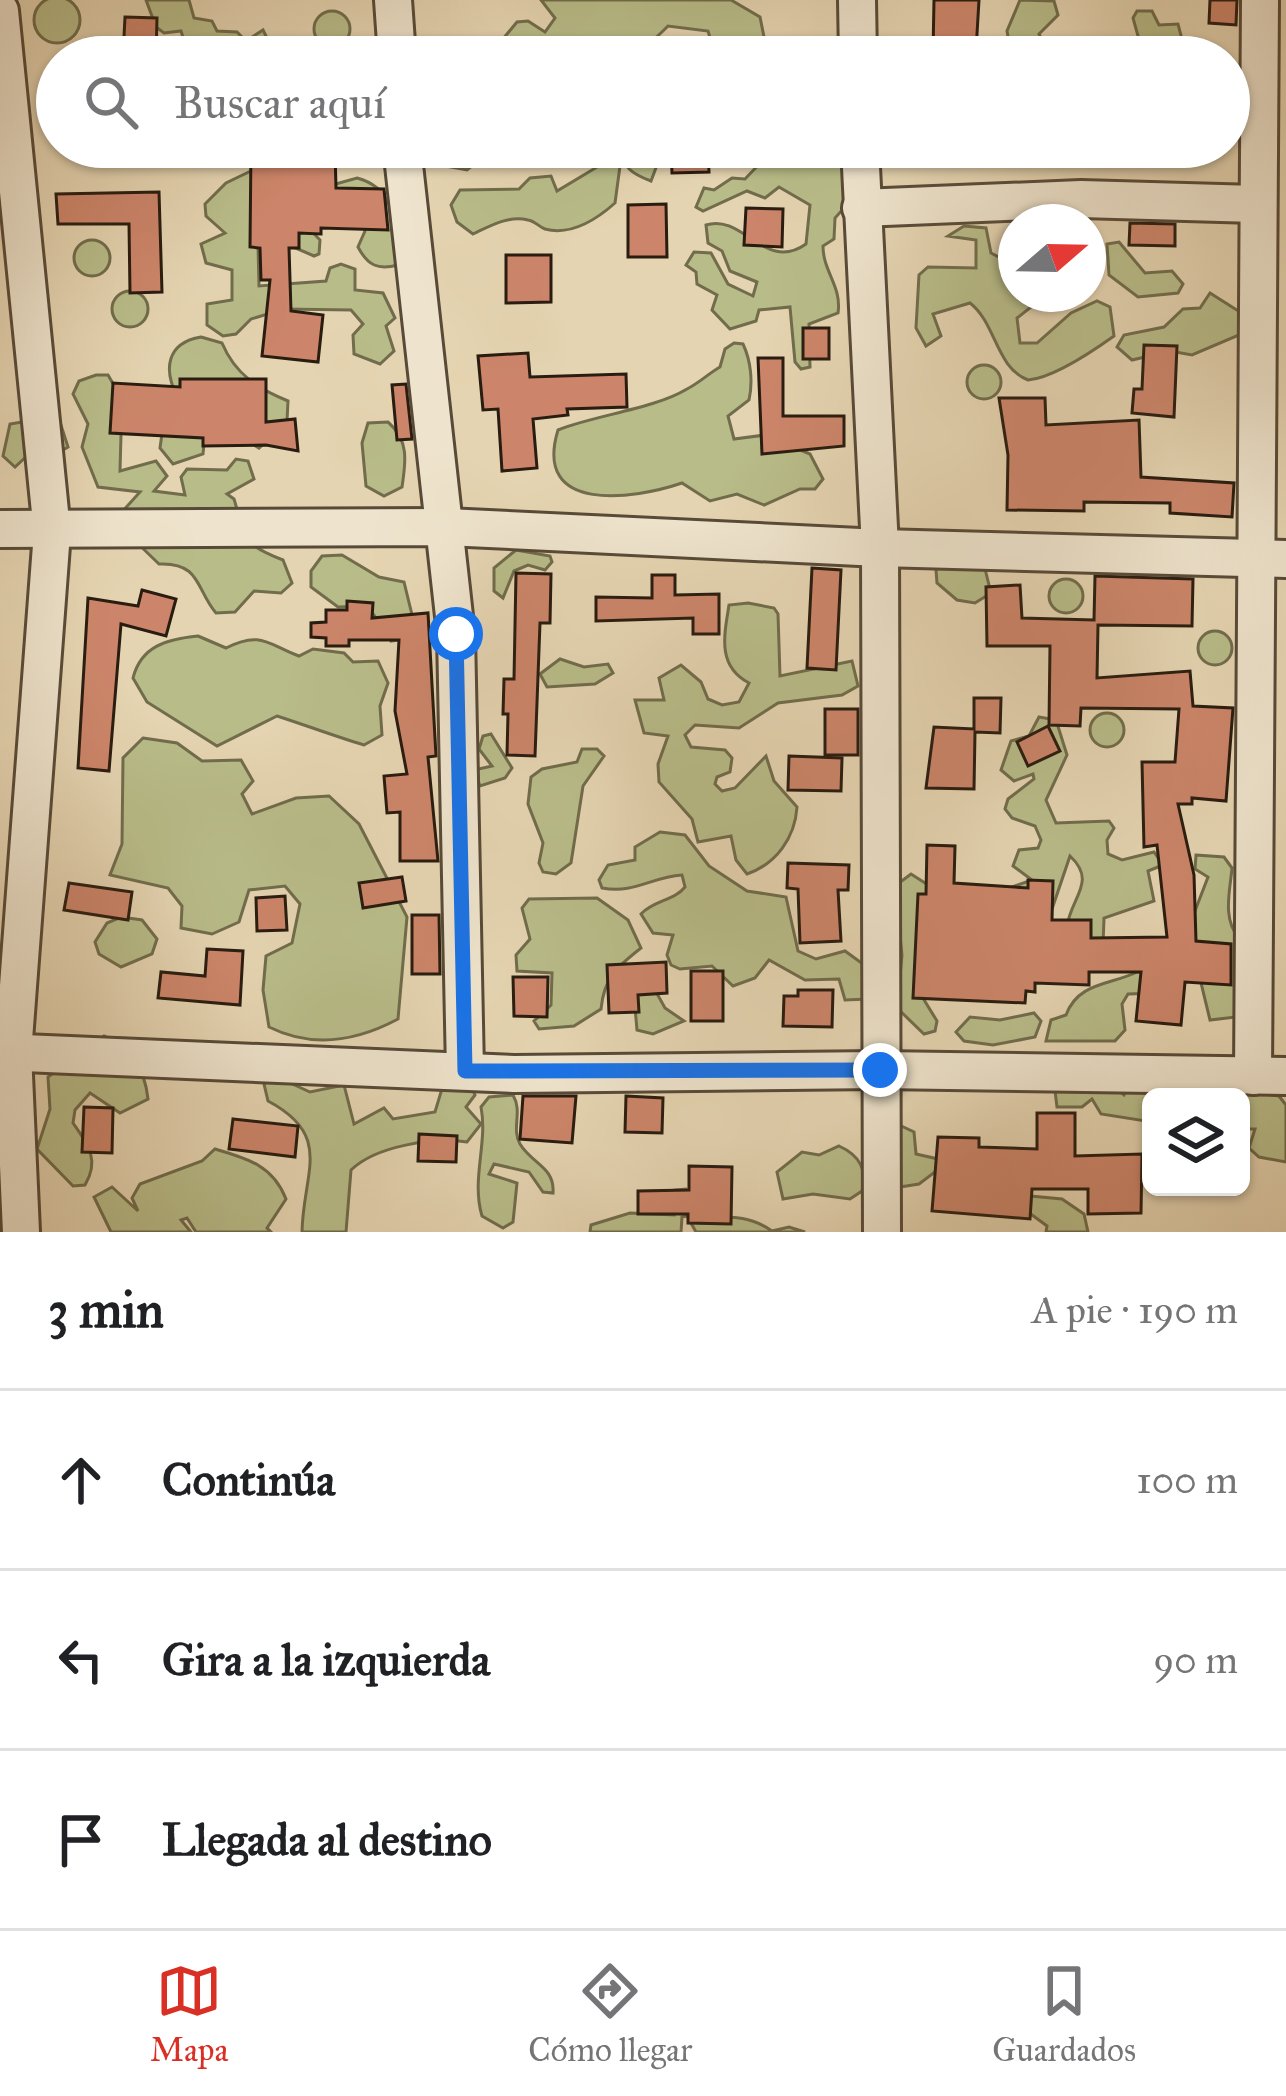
<!DOCTYPE html>
<html lang="es">
<meta charset="utf-8">
<style>
:root{--surface:#fff;--page:#f6f6f6;--text:#202124;--muted:#757577;--line:#e0e0e0;--accent:#d93025}
body{margin:0;font-family:"IM FELL Great Primer",serif;background:var(--page);color:var(--text)}
.controls{position:absolute;right:36px;bottom:36px;display:grid;overflow:hidden;border-radius:18px;box-shadow:0 3px 9px #0004}
.controls button{width:108px;height:108px;display:grid;place-items:center;padding:0;border:0;border-bottom:3px solid var(--line);background:var(--surface);color:var(--text);font:60px sans-serif}
.compass{position:absolute;left:998px;top:204px;width:108px;height:108px;border-radius:50%;background:var(--surface);box-shadow:0 3px 9px #0004;rotate:70deg}
.stop{position:absolute;width:36px;height:36px;margin:-27px;border:9px solid #1a73e8;border-radius:50%;background:#fff}
.stop.end{background:#1a73e8;border-color:#fff;box-shadow:0 3px 12px #0008}
.list{margin:0;padding:0;list-style:none}
h2{display:flex;justify-content:space-between;align-items:center;height:156px;margin:0;padding:0 48px;font-size:51px}
h2 small{font-size:39px;font-weight:400;color:var(--muted)}
.list li{display:grid;grid-template-columns:78px 1fr auto;gap:36px;align-items:center;box-sizing:border-box;height:180px;padding:0 48px;border-top:3px solid var(--line)}
.list b{display:block;font-size:45px;white-space:nowrap}
.list em{font-size:39px;font-style:normal;color:var(--muted)}
.icon{flex:none;width:66px;height:66px;fill:none;stroke:currentColor;stroke-width:2;stroke-linecap:round;stroke-linejoin:round}
.map{position:relative;flex:none;width:1286px;height:1232px;overflow:hidden}
.search{position:absolute;background:var(--surface);box-shadow:0 3px 9px #0004;left:36px;right:36px;top:36px;height:132px;display:flex;align-items:center;gap:30px;box-sizing:border-box;padding:0 42px;border-radius:66px;color:var(--muted);font-size:45px}
.sheet{height:696px;background:var(--surface)}
nav{display:flex;justify-content:space-around;align-items:center;box-sizing:border-box;height:168px;border-top:3px solid var(--line);background:var(--surface);font-size:33px;color:var(--muted)}
nav a{display:grid;justify-items:center;gap:6px}
nav .on{color:var(--accent)}
.map>svg:first-child{display:block}
</style>
<div class="map">
<svg width="1286" height="1232" viewBox="0 0 1286 1232">
<rect width="100%" height="100%" fill="#e5d4b1"/>
<filter id="stains"><feTurbulence type="fractalNoise" baseFrequency=".00167" numOctaves="4"/><feColorMatrix values="0 0 0 0 .2 0 0 0 0 .09 0 0 0 0 .02 0 0 0 .5 -.17"/></filter>
<radialGradient id="worn" r=".72"><stop offset=".6" stop-color="#630" stop-opacity="0"/><stop offset="1" stop-color="#630" stop-opacity=".3"/></radialGradient>
<g fill="#b8bc89" stroke="#706c4c" stroke-width="3">
<circle cx="57" cy="20" r="23"/>
<path d="M146,0H189L194,18L212,21L217,31L237,32L246,41L263,30L270,44L239,57H189L181,31L164,33L156,27Z"/>
<path d="M541,0H731L760,17L764,37L753,57H716L708,31L668,26C630,65 620,57 567,57L562,47L543,57H488L517,22L528,21L545,32L555,18Z"/>
<path d="M1020,0L1054,1L1058,15L1039,34L1050,57L1011,53L1007,31Z"/>
<path d="M1137,11H1152L1159,25L1178,24L1183,43L1170,57H1079L1098,40L1126,42L1144,54H1154L1138,36L1133,18Z"/>
<circle cx="332" cy="29" r="18"/>
<path d="M432,147H587L564,161L548,149L494,148L467,170L445,166Z"/>
<path d="M620,147H672L669,156L660,157L651,181C632,174 623,168 620,147Z"/>
<path d="M730,147H850L851,200L835,218L834,239L823,246C823,272 842,286 838,313L809,324L810,367L801,369L795,362L790,307L759,310L756,321L730,329L712,310L717,295L697,284L696,272L686,265L694,252L711,253L728,284L753,296L757,282L730,271L722,251L708,243L706,225C743,213 765,273 806,244L810,205L779,187L765,198L747,191L703,211L696,207L704,188L714,190L732,178L745,179L765,158L761,149Z"/>
<path d="M602,164L620,166L615,203C597,219 571,236 545,229C539,227 535,221 528,220C509,215 490,226 473,234L457,222L451,205L460,190L519,189L530,178L551,176L557,191Z"/>
<path d="M253,170L320,240L319,254L314,256L291,246H258L259,286L326,281L330,268L341,264L355,269V290L383,293L395,318L386,326L394,351L380,364L354,354L353,335L363,324L351,310L284,309L251,319L236,334L223,336L207,325V304L232,300V270L206,263L201,244L225,233L206,216L205,204L226,183Z"/>
<path d="M357,178C399,189 394,229 398,265C378,270 368,266 358,247L365,231L360,216L325,187Z"/>
<path d="M964,226L986,228L991,253L1016,266V294H1033L1035,304L1017,318L1020,343H1037L1071,313L1097,301L1110,307L1114,336C1093,351 1053,378 1028,380C996,368 996,323 970,303L933,314L941,336L926,346L916,328L919,275L928,267L976,268V240L948,236Z"/>
<circle cx="92" cy="258" r="18"/>
<path d="M1119,242L1145,273L1172,271L1183,284L1178,293L1138,297L1109,275L1107,244Z"/>
<circle cx="130" cy="309" r="18"/>
<path d="M1210,293L1240,312L1239,335L1192,355L1170,351L1132,360L1117,347L1124,335L1164,327L1183,309L1200,308Z"/>
<path d="M201,337L222,343C235,374 258,389 288,401L287,421L259,448L178,398C163,370 166,343 201,337Z"/>
<path d="M734,343L743,344C751,361 753,382 749,400L728,416L734,439L765,435L810,454L823,479L815,489H800L764,505L737,494L710,501L682,483C635,499 532,515 558,430C595,415 654,409 687,389C699,383 708,374 720,367L725,349Z"/>
<circle cx="984" cy="382" r="17"/>
<path d="M96,375H108L122,399L120,471L156,461L167,476L154,491L185,495L181,477L187,469L227,470L236,459L248,461L254,479L227,494L234,499C246,538 239,543 283,560L292,583L281,593L254,591L235,612L216,613C196,590 201,562 159,564L129,535L121,513L140,492L98,487L82,447L88,424L73,394L79,381Z"/>
<path d="M58,416L68,447L54,455H28L15,467L3,456L10,424Z"/>
<path d="M388,422C409,440 406,461 402,487L384,496L366,486L362,443L368,423Z"/>
<path d="M163,426L205,434L203,454L173,464L160,448Z"/>
<path d="M516,550L550,556L552,562L545,570L528,565L514,571L503,598L494,591V568Z"/>
<path d="M342,555L379,577L404,582L414,623L404,639L391,641L368,606L338,607L311,587V571L322,556Z"/>
<path d="M944,565H984L991,593L975,603L957,600L937,583L936,570Z"/>
<circle cx="1066" cy="596" r="17"/>
<path d="M748,603L774,608L778,614L780,676L852,661L858,686L842,695L778,703L739,728L695,725L685,735L691,747L725,750L732,758L730,772L717,777L715,784L722,791L735,788L766,756L774,781L797,807C795,838 776,864 747,874L736,860L731,836L698,842L692,819L659,782L658,764L668,736L644,733L635,700H664L659,678L681,665L701,682L708,699L722,705L739,702L749,683C717,666 724,636 729,605Z"/>
<circle cx="1215" cy="648" r="17"/>
<path d="M198,636L226,648C261,630 269,645 299,656L313,649L344,653L353,662L378,661L388,683L380,706L382,735L364,745C334,736 308,726 277,716L217,746L147,702L133,678C141,646 167,639 198,636Z"/>
<path d="M560,659L584,667L608,664L613,673L595,684L547,687L540,674Z"/>
<circle cx="1107" cy="730" r="17"/>
<path d="M1039,717L1056,720L1067,755L1046,800L1056,823L1109,821L1114,828L1107,840L1108,854L1122,860L1154,852L1163,865L1148,871L1154,901L1104,918L1103,945L1067,927C1070,898 1098,882 1070,856L1052,909L1041,910L1012,887L1032,880L1013,866L1019,850L1038,848L1041,840L1035,826L1012,818L1005,809L1008,799L1034,779L1033,774L1014,781L1001,770L1011,741L1029,736Z"/>
<path d="M491,734L512,768L505,778L480,786L474,770L492,766L479,749L483,736Z"/>
<path d="M143,738L177,743L202,761L241,760L253,781L242,794L252,814L296,798L329,796L359,824L407,917L398,1019C355,1042 311,1048 269,1027L263,990L266,956L292,943L300,904L285,886L249,890L239,922L212,934L181,928L182,906L168,888L110,875L122,844L123,758Z"/>
<path d="M582,749H597L604,756L583,786L571,863L556,874L543,872L539,863L543,843L528,804L531,777L542,769L577,762Z"/>
<path d="M660,832L685,835L709,866L747,891L786,897L798,951L816,959L845,951L867,967V999L845,1000L839,979L805,980L769,960L755,978L733,986L712,966L680,969L671,965L667,955L673,935L653,933L641,914C654,900 674,901 685,887L682,875C651,877 635,894 602,888L599,880L608,865L635,860V847Z"/>
<path d="M1196,855L1224,857L1232,868C1230,891 1222,919 1239,938L1236,1017L1210,1020L1188,929L1208,877L1195,869Z"/>
<path d="M911,874L939,892L918,990L937,1021L935,1031L924,1034L897,1008L902,955L895,886Z"/>
<path d="M597,898L628,920L641,948C618,966 604,977 601,1009L574,1026L539,1029L534,1021L551,1005L552,973L517,971L516,955L530,939L522,908L529,899Z"/>
<path d="M121,917L142,920L157,939L152,954L121,967L99,954L95,942L107,923Z"/>
<path d="M1137,972H1151L1159,993L1128,994L1122,1004L1125,1030L1115,1041H1046L1051,1020L1066,1015C1078,982 1111,985 1137,972Z"/>
<path d="M644,990H655L665,1008L684,1021L653,1034L637,1030L634,996Z"/>
<path d="M1034,1013L1041,1021L1035,1037L993,1045L964,1041L956,1032L970,1017L1000,1020Z"/>
<path d="M104,1036C132,1048 145,1070 148,1099L120,1113L90,1093L75,1110L73,1123C88,1144 100,1160 85,1185L73,1186L37,1149L50,1109L48,1077Z"/>
<path d="M1139,1070L1163,1084V1094L1174,1097H1151V1137L1146,1121L1101,1114L1092,1099L1082,1107H1057L1054,1083L1111,1084L1124,1095Z"/>
<path d="M277,1077L310,1092L344,1085L354,1124L384,1108L393,1119L435,1112L444,1082L468,1079L475,1095L466,1107L481,1124L467,1142C433,1137 376,1146 351,1170L346,1232H302C303,1172 334,1136 268,1101L264,1084Z"/>
<path d="M1216,1087L1279,1096L1286,1105V1162L1259,1157L1249,1148L1255,1129H1241V1097H1213Z"/>
<path d="M513,1095C523,1112 511,1128 520,1144C532,1164 555,1167 553,1193L543,1192L529,1172L494,1164L489,1174L517,1183L513,1222L503,1228L482,1216C471,1179 488,1143 481,1107L489,1097Z"/>
<path d="M897,1124L914,1132L916,1154L938,1159L935,1172L919,1184L900,1187Z"/>
<path d="M839,1146C859,1155 868,1169 862,1191L850,1199L813,1194L783,1199L777,1172L802,1152L819,1155Z"/>
<path d="M215,1149C246,1158 273,1165 286,1199L267,1228L271,1232H196L187,1218L181,1220L191,1232H111L94,1197L112,1187L138,1211L132,1198L140,1184L202,1161Z"/>
<path d="M686,1189L710,1218C734,1216 752,1217 772,1231L789,1227L805,1232H696L687,1216L682,1217L681,1232H590L591,1225L630,1213L674,1215L675,1190Z"/>
<path d="M1020,1195L1062,1199L1084,1214L1088,1232H1046L1047,1226L1028,1212Z"/>
</g>
<g fill="#cc856a" stroke="#291c10" stroke-width="3">
<path d="M934,0H979L976,51L933,53Z"/>
<path d="M1210,0H1237L1236,25L1209,23Z"/>
<path d="M125,17L157,18L156,57L123,56Z"/>
<path d="M251,147H286V153L335,151L336,188L384,189L388,230L321,228V234L299,233V248H289L291,311L323,315L318,362L262,356L270,280H261L260,248L250,247Z"/>
<path d="M671,147H708L709,172L672,173Z"/>
<path d="M159,192L162,292L130,293L129,224H58L56,194Z"/>
<path d="M666,204L667,257H628V205Z"/>
<path d="M746,208L783,209L782,247L744,245Z"/>
<path d="M1130,223L1175,224V246L1129,245Z"/>
<path d="M506,255H551V302L506,303Z"/>
<rect x="803" y="328" width="26" height="31"/>
<path d="M1144,345L1177,346L1174,417L1132,413L1134,389H1142Z"/>
<path d="M528,353L530,377L626,374L627,407L567,409L568,415L533,419L537,468L502,471L498,409L483,410L478,356Z"/>
<path d="M758,358H783V416H844V446L762,454Z"/>
<path d="M180,379H266V422L295,419L298,451L266,445L203,446V438L110,433L113,383L180,387Z"/>
<path d="M406,384L412,439L397,440L392,385Z"/>
<path d="M999,398H1045L1046,425L1139,420L1141,477L1234,483L1232,517L1170,513V503L1084,502V511L1007,510L1008,455Z"/>
<path d="M812,568L841,570L836,670L807,668Z"/>
<path d="M516,573L551,574L550,623H540L535,756L507,755L508,714H503L504,679H514Z"/>
<path d="M652,575H675V595L719,594V634H693V618L596,621V597L652,598Z"/>
<path d="M1095,576L1193,579L1192,626L1098,625L1097,678L1190,671L1193,706L1233,708L1226,801L1192,798V804H1178L1194,875L1196,941L1231,944V985L1185,982L1181,1025L1136,1021L1141,972H1089V985L1035,983V992L1026,991L1025,1003L913,998L918,894H926L927,845L955,846L954,883L1028,888V880L1053,881L1052,920H1091V938L1167,937L1157,845L1144,847L1142,762H1175L1179,709L1081,708L1080,726L1049,725L1050,646H987L986,587L1020,585L1022,618L1094,620Z"/>
<path d="M142,590L176,599L166,636L121,624L109,771L78,768L88,598L138,606Z"/>
<path d="M347,601L373,603L372,618L428,613L436,756L428,757L438,861H400V812L387,813L384,776L407,774L395,711L399,640H349V646H326V638L311,637V623L326,622V610H347Z"/>
<path d="M974,698H1001L1000,733L975,732L974,789L926,788L934,727L974,729Z"/>
<rect x="825" y="709" width="33" height="46"/>
<path d="M1048,726L1060,751L1028,766L1017,742Z"/>
<path d="M789,756L842,758L841,791L788,790Z"/>
<path d="M788,863L849,865L848,890H838L841,941L800,943L798,889L787,888Z"/>
<path d="M402,877L406,901L363,908L359,883Z"/>
<path d="M69,883L132,892L128,920L64,910Z"/>
<path d="M285,896L287,930L257,931L256,898Z"/>
<path d="M412,915H439L440,974H412Z"/>
<path d="M207,949L243,951L240,1005L158,998L161,972L205,976Z"/>
<path d="M666,962L667,993L638,995L639,1012L609,1013L607,965Z"/>
<rect x="691" y="971" width="32" height="50"/>
<path d="M513,977H548L547,1017L514,1016Z"/>
<path d="M798,990H833L832,1027L783,1026L784,996H798Z"/>
<path d="M523,1096H576L572,1143L520,1139Z"/>
<path d="M626,1096L663,1098L662,1133L625,1132Z"/>
<path d="M84,1107L113,1108L112,1153L82,1152Z"/>
<path d="M1037,1113H1075V1156L1142,1154L1141,1213L1088,1214V1189H1032L1030,1219L932,1211L938,1137L979,1138V1147L1037,1149Z"/>
<path d="M233,1119L298,1126L295,1157L229,1149Z"/>
<path d="M419,1134L457,1136L456,1162L418,1161Z"/>
<path d="M689,1166L732,1167L731,1224L688,1223V1214H638V1191L689,1190Z"/>
</g>
<g fill="none" stroke-linecap="round" stroke-linejoin="round">
<g stroke="#584a38" stroke-width="42">
<g id="minor">
<path d="M393,0L397,57"/>
<path d="M857,0L858,57"/>
<path d="M0,11L52,532L13,1053L21,1232"/>
<path d="M402,147L456,634L465,1071"/>
<path d="M860,147L880,548L882,1232"/>
<path d="M861,208L1081,199L1256,204"/>
<path d="M0,529L446,527L880,548L1286,559"/>
<path d="M0,1052L514,1074L880,1070L1286,1076"/>
<path d="M1253,1076L1260,0"/>
</g>
</g>
<use href="#minor" stroke="#eee3cc" stroke-width="36"/>
</g>
<g fill="none" stroke-linecap="round" stroke-linejoin="round">
<path stroke="#1a73e8" stroke-width="15" d="M456,634L465,1071L880,1070"/>
</g>
<rect width="100%" height="100%" filter="url(#stains)"/>
<rect width="100%" height="100%" fill="url(#worn)"/>
</svg>
<div class="controls">
<button><svg class="icon" aria-label="layers" viewBox="0 0 24 24"><path d="M12 4l9 5-9 5-9-5zM3 14l9 5 9-5"/></svg></button>
</div>
<svg class="compass" viewBox="-18 -18 36 36"><path d="M0-13l5 13h-10z" fill="#e53935"/><path d="M0 13l5-13h-10z" fill="#757577"/></svg>
<div class="stop" style="left:456px;top:634px"></div>
<div class="stop end" style="left:880px;top:1070px"></div>
<div class="search"><svg class="icon" aria-label="search" viewBox="0 0 24 24"><circle cx="10" cy="10" r="6"/><path d="M15 15l6 6"/></svg>Buscar aquí</div>
</div>
<section class="sheet">
<h2>3 min<small>A pie · 190 m</small></h2>
<ul class="list">
<li><svg class="icon" aria-label="ahead" viewBox="0 0 24 24"><path d="M12 20V5M6 11l6-6 6 6"/></svg><div><b>Continúa</b></div><em>100 m</em></li>
<li><svg class="icon" aria-label="left" viewBox="0 0 24 24"><path d="M17 20v-9H6M10 6l-5 5 5 5"/></svg><div><b>Gira a la izquierda</b></div><em>90 m</em></li>
<li><svg class="icon" aria-label="arrive" viewBox="0 0 24 24"><path d="M6 21V4h12l-3 4 3 4H6"/></svg><div><b>Llegada al destino</b></div></li>
</ul>
</section>
<nav>
<a class="on"><svg class="icon" aria-label="map" viewBox="0 0 24 24"><path d="M3 6l6-2 6 2 6-2v14l-6 2-6-2-6 2zM9 4v14M15 6v14"/></svg>Mapa</a>
<a><svg class="icon" aria-label="directions" viewBox="0 0 24 24"><path d="M12 3l9 9-9 9-9-9zM9 14v-3h6M13 9l2 2-2 2"/></svg>Cómo llegar</a>
<a><svg class="icon" aria-label="saved" viewBox="0 0 24 24"><path d="M7 4h10v16l-5-4-5 4z"/></svg>Guardados</a>
</nav>
